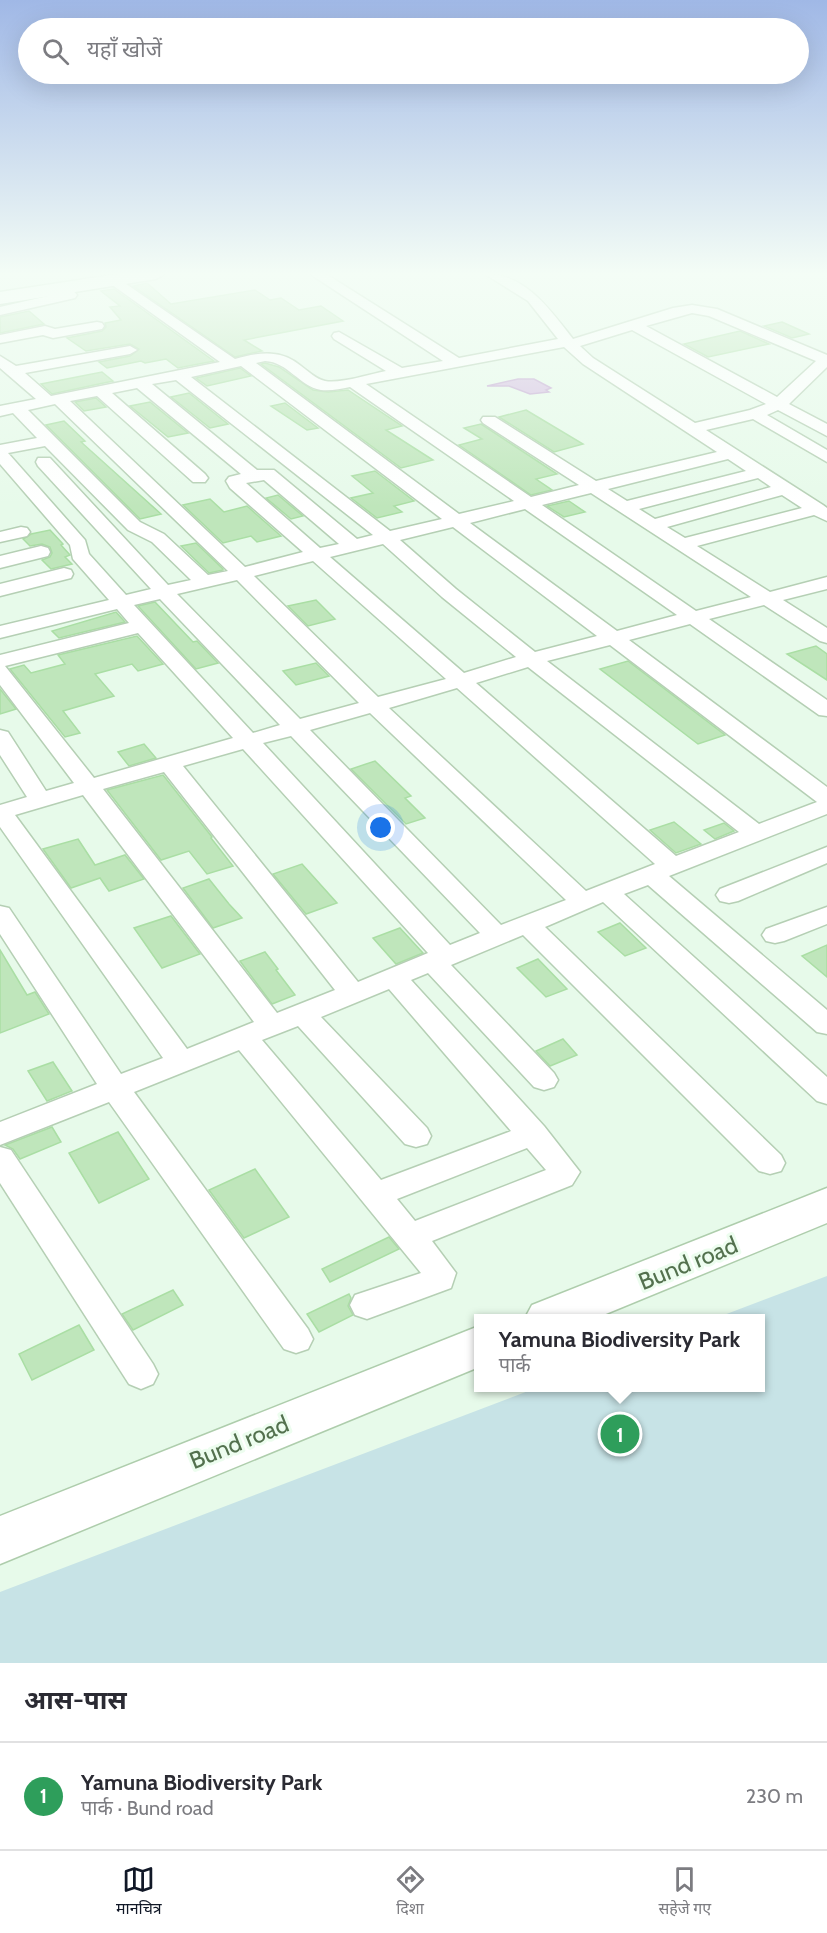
<!DOCTYPE html>
<html lang="hi">
<meta charset="utf-8">
<style>
:root{--surface:#fff;--page:#f7f7f7;--text:#2b2b33;--muted:#7c7c81;--line:#e1e1e2;--accent:#111827}
body{margin:0;font-family:Cabin,"Noto Sans Devanagari",sans-serif;background:var(--page);color:var(--text)}
.you{position:absolute;left:381px;top:828px;width:21px;height:21px;margin:-15px;border:4px solid #fff;border-radius:50%;background:#1a73e8;box-shadow:0 0 0 9px #1a73e833}
.badge{display:grid;place-items:center;width:39px;height:39px;border-radius:50%;background:var(--accent);color:#fff;font-size:20px;font-weight:700}
.pin{position:absolute;translate:-50% -50%;border:3px solid #fff;box-shadow:0 2px 6px #0006}
.popup{position:absolute;left:474px;top:1314px;width:291px;height:78px;box-sizing:border-box;display:grid;place-content:center;border-radius:0px;background:var(--surface);filter:drop-shadow(0 2px 4px #0005);font-size:20px;white-space:nowrap;color:var(--muted)}
.popup b{font-size:22px;color:var(--text)}
.popup::after{content:'';position:absolute;left:50%;top:100%;margin-left:-12px;border:12px solid transparent;border-top-color:var(--surface)}
.list{margin:0;padding:0;list-style:none}
h2{display:flex;justify-content:space-between;align-items:center;height:78px;margin:0;padding:0 24px;font-size:26px}
h2 small{font-size:20px;font-weight:400;color:var(--muted)}
.list li{display:grid;grid-template-columns:39px 1fr auto;gap:18px;align-items:center;box-sizing:border-box;height:108px;padding:0 24px;border-top:2px solid var(--line)}
.list b{display:block;font-size:22px;white-space:nowrap}
.list p{margin:0;font-size:20px;white-space:nowrap;color:var(--muted)}
.list em{font-size:20px;font-style:normal;color:var(--muted)}
.icon{flex:none;width:33px;height:33px;fill:none;stroke:currentColor;stroke-width:2;stroke-linecap:round;stroke-linejoin:round}
.map{position:relative;flex:none;width:827px;height:1663px;overflow:hidden}
.search{position:absolute;background:var(--surface);box-shadow:0 6px 24px #0002;left:18px;right:18px;top:18px;height:66px;display:flex;align-items:center;gap:15px;box-sizing:border-box;padding:0 21px;border-radius:33px;color:var(--muted);font-size:22px}
.sheet{height:186px;background:var(--surface)}
nav{display:flex;justify-content:space-around;align-items:center;box-sizing:border-box;height:84px;border-top:2px solid var(--line);background:var(--surface);font-size:16px;color:var(--muted)}
nav a{display:grid;justify-items:center;gap:3px}
nav .on{color:var(--accent)}
.map>svg:first-child{display:block}
</style>
<div class="map">
<svg width="827" height="1663" viewBox="0 0 827 1663">
<rect width="100%" height="100%" fill="#e7faea"/>
<path fill="#c7e3e6" d="M827,1276V1663H0V1592L536,1388H761V1318H716Z"/>
<path fill="#d5bee2" stroke="#c3a5d2" stroke-width="1.5" d="M518,379H534L551,388L546,390L549,392L530,394L509,386H487Z"/>
<g fill="#bfe6bb" stroke="#aadea4" stroke-width="1.5">
<path d="M147,283L171,304L255,290L270,300L281,298L299,310L321,306L343,321L244,340L262,351L235,357L133,286Z"/>
<path d="M114,289L214,361L178,368L166,359L145,363L141,361L107,368L99,362L130,356L139,349L130,344L86,351L67,338L102,331L106,327L105,323L121,320L110,307L120,306L101,291Z"/>
<path d="M29,311L44,324L0,333V317Z"/>
<path d="M782,322L809,334L792,338L764,326Z"/>
<path d="M740,331L769,344L708,357L684,344Z"/>
<path d="M265,363L279,367L313,390L328,392L348,390L402,426L386,430L433,460L401,468L261,364Z"/>
<path d="M240,368L251,376L207,386L196,378Z"/>
<path d="M102,372L113,381L52,394L41,384Z"/>
<path d="M189,393L228,424L210,428L171,397Z"/>
<path d="M96,398L106,407L84,411L75,402Z"/>
<path d="M150,402L188,433L168,437L130,406Z"/>
<path d="M285,403L318,428L307,430L271,406Z"/>
<path d="M526,410L583,444L554,452L499,417Z"/>
<path d="M64,421L85,441L81,442L161,514L140,519L46,425Z"/>
<path d="M481,424L557,474L536,479L552,490L531,495L459,445L482,439L464,428Z"/>
<path d="M375,471L414,501L394,506L402,512L377,518L351,498L373,493L352,476Z"/>
<path d="M278,495L303,516L291,519L266,498Z"/>
<path d="M210,499L224,512L247,506L281,536L257,542L251,536L223,543L183,505Z"/>
<path d="M569,501L585,512L564,517L547,506Z"/>
<path d="M50,530L63,544L61,545L70,555L65,557L72,564L51,569L42,560L50,557L52,553L50,547L42,544L30,546L23,539L31,534Z"/>
<path d="M196,543L223,569V570L209,573L181,546Z"/>
<path d="M316,600L335,619L308,626L288,606Z"/>
<path d="M155,602L193,642L197,641L218,663L196,669L138,606Z"/>
<path d="M116,612L125,622L59,638L52,631Z"/>
<path d="M137,636L163,664L138,671L132,664L95,674L114,696L63,711L80,733L65,737L10,669L24,665L31,673L65,664L58,655Z"/>
<path d="M816,646L827,654V680L787,654Z"/>
<path d="M628,661L725,735L698,744L600,669Z"/>
<path d="M316,663L329,676L296,685L283,671Z"/>
<path d="M0,689L16,709L0,714Z"/>
<path d="M144,744L156,758L129,766L118,752Z"/>
<path d="M375,761L411,796L405,798L425,818L406,824L351,769Z"/>
<path d="M163,775L212,837L211,838L233,866L207,874L189,851L161,860L107,790Z"/>
<path d="M674,822L701,844L676,853L650,830Z"/>
<path d="M724,823L734,831L715,839L704,830Z"/>
<path d="M78,839L95,865L125,855L144,879L109,891L100,878L71,888L43,849Z"/>
<path d="M302,864L337,903L306,914L273,874Z"/>
<path d="M209,879L229,904L242,918L213,928L183,888Z"/>
<path d="M171,916L200,954L162,968L134,928Z"/>
<path d="M620,923L646,948L625,956L598,932Z"/>
<path d="M400,928L423,953L396,964L373,938Z"/>
<path d="M827,945V977L802,956Z"/>
<path d="M0,950L27,995L35,992L49,1014L0,1033Z"/>
<path d="M265,952L278,969L276,970L295,995L272,1004L240,961Z"/>
<path d="M538,959L567,989L546,997L517,968Z"/>
<path d="M563,1039L577,1055L550,1066L536,1051Z"/>
<path d="M53,1062L72,1091L47,1101L28,1071Z"/>
<path d="M52,1127L61,1142L20,1159L13,1149L5,1145Z"/>
<path d="M118,1132L149,1179L99,1203L69,1153Z"/>
<path d="M255,1169L289,1217L244,1238L209,1190Z"/>
<path d="M389,1237L399,1249L330,1282L322,1269Z"/>
<path d="M173,1290L183,1305L133,1330L122,1314Z"/>
<path d="M349,1294L351,1298L348,1306L353,1315L319,1332L307,1314Z"/>
<path d="M79,1325L94,1350L32,1380L19,1354Z"/>
</g>
<g fill="none" stroke-linecap="round" stroke-linejoin="round">
<g stroke="#b5cfb4" stroke-width="3">
<g id="street">
<path d="M310,274H326L459,358L558,339L528,301L485,274C526,274 550,310 573,339L673,308L692,305L717,309L827,355V367L789,404L827,424V436L778,410L767,415L827,450V462L753,419L706,430L823,505L827,508V521L814,515L697,546L770,592L827,577V589L783,600L827,628V643L820,641L764,605L709,619L827,700V716L819,715L690,624L629,640L827,787V814L669,876L827,1010V1034L817,1032L648,885L624,894L827,1077V1104L817,1101L603,902L545,927L781,1155L785,1163L781,1171L770,1174L759,1171L523,935L451,965L554,1073L558,1080L554,1087L544,1090L534,1087L428,973L411,980L544,1126L580,1172L572,1185L432,1241L456,1273L451,1288L367,1319L355,1315L350,1305L355,1295L421,1273L239,1050L134,1092L308,1329L313,1339L308,1349L296,1353L284,1349L109,1102L0,1145V1122L97,1084L0,934V906L9,908L121,1074L163,1058L0,827V805L27,797L0,755V730L8,732L46,791L74,783L0,685V655L129,623L117,609L0,638V626L109,600L73,559L70,545L0,464V445L37,438L13,413L0,416V406L36,399L0,368V356L16,366L130,346L137,350L130,354L25,373L51,396L220,362L111,284L109,281L116,277L235,359C259,352 281,349 301,366C309,372 316,379 325,381C340,384 370,374 386,371L334,339L332,336L334,333L339,332L402,368L443,361ZM692,313L709,316L816,361L777,397L646,326ZM632,330L766,404L750,410L695,423L593,358L580,346ZM564,347L583,364L717,452L596,481L495,417H483L481,420L483,423L579,485L531,497L366,384ZM265,361C288,362 299,386 321,390C331,391 340,389 350,387L514,501L459,514L256,363ZM241,366L442,519L390,531L191,377ZM176,380L373,535L357,539L274,470H257L152,384ZM137,388L241,474L229,477L226,481L230,488L303,552L245,567L70,401L97,396L193,482H205L208,478L205,474L112,393ZM55,404L228,571L208,575L164,534L140,522L28,410ZM45,446L128,530L152,542L191,580L168,585L50,458H38L36,462L38,466L151,589L126,595L89,554L85,540L8,453ZM728,459L746,471L627,501L608,489ZM758,478L771,487L655,519L639,509ZM264,480L339,544L320,548L246,483ZM591,493L751,597L696,611L542,505ZM782,495L802,508L685,538L667,527ZM525,509L677,615L617,631L470,523ZM453,527L597,636L535,652L456,589L400,540ZM383,544L442,597L516,657L464,673L330,557ZM313,561L446,679L378,697L254,576ZM237,580L238,581L359,703L300,719L177,594ZM160,599L280,725L253,733L134,605ZM138,633L233,738L94,778L5,666ZM610,645L817,802L759,824L547,661ZM528,667L739,832L676,856L476,683ZM457,688L655,864L586,891L389,708ZM370,713L566,900L501,925L310,730ZM291,736L480,933L450,945L263,743ZM243,749L428,953L358,982L183,766ZM164,772L335,990L277,1013L103,789ZM83,795L254,1022L187,1049L15,815ZM389,989L511,1131L381,1180L262,1040L298,1026L405,1144L416,1147L427,1144L431,1136L427,1128L321,1017ZM527,1148L546,1170L415,1221L397,1199Z"/>
<path d="M64,284C70,286 73,290 77,295L75,298L0,315V307L61,293L57,288Z"/>
<path d="M97,322L102,323L104,326L102,329L53,338L43,335L0,343V335L45,326L55,329Z"/>
<path d="M21,527L27,528L30,532L27,536L0,542V532Z"/>
<path d="M41,546L48,548L50,552L48,556L0,568V556Z"/>
<path d="M64,568L71,570L73,574L71,578L0,596V584Z"/>
<path d="M827,847V863L738,901L729,903L720,901L716,895L720,889Z"/>
<path d="M827,907V924L784,941L775,943L766,941L762,935L766,929Z"/>
<path d="M0,1147L11,1150L153,1364L158,1374L153,1384L141,1389L129,1384L0,1183Z"/>
</g>
</g>
<g stroke="#aecdac" stroke-width="3">
<g id="secondary">
<path d="M118,274H165L156,279L0,304V292Z"/>
<path d="M827,1188V1223L596,1318H525L532,1305Z"/>
<path d="M479,1326V1367L0,1564V1516Z"/>
</g>
</g>
<use href="#street" fill="#fff" fill-rule="evenodd"/>
<use href="#secondary" fill="#fff" fill-rule="evenodd"/>
</g>
<linearGradient id="sky" x2="0" y2="1"><stop stop-color="#a0b8e6"/><stop offset="0.54" stop-color="#f4fdf6"/><stop offset="1" stop-color="#f4fdf6" stop-opacity="0"/></linearGradient>
<rect width="827" height="507" fill="url(#sky)"/>
<g text-anchor="middle" dominant-baseline="central" stroke-width="6" stroke-linejoin="round" paint-order="stroke">
<g font-size="24" fill="#53714e" stroke="#edfdef">
<text transform="translate(688 1263) rotate(-22)">Bund road</text>
<text transform="translate(239 1442) rotate(-22)">Bund road</text>
</g>
</g>
</svg>
<div class="you"></div>
<div class="pin badge" style="left:620px;top:1434px;background:#2e9e5b">1</div>
<div class="popup"><b>Yamuna Biodiversity Park</b>पार्क</div>
<div class="search"><svg class="icon" aria-label="search" viewBox="0 0 24 24"><circle cx="10" cy="10" r="6"/><path d="M15 15l6 6"/></svg>यहाँ खोजें</div>
</div>
<section class="sheet">
<h2>आस-पास<small></small></h2>
<ul class="list">
<li><span class="badge" style="background:#2e9e5b">1</span><div><b>Yamuna Biodiversity Park</b><p>पार्क · Bund road</p></div><em>230 m</em></li>
</ul>
</section>
<nav>
<a class="on"><svg class="icon" aria-label="map" viewBox="0 0 24 24"><path d="M3 6l6-2 6 2 6-2v14l-6 2-6-2-6 2zM9 4v14M15 6v14"/></svg>मानचित्र</a>
<a><svg class="icon" aria-label="directions" viewBox="0 0 24 24"><path d="M12 3l9 9-9 9-9-9zM9 14v-3h6M13 9l2 2-2 2"/></svg>दिशा</a>
<a><svg class="icon" aria-label="saved" viewBox="0 0 24 24"><path d="M7 4h10v16l-5-4-5 4z"/></svg>सहेजे गए</a>
</nav>
